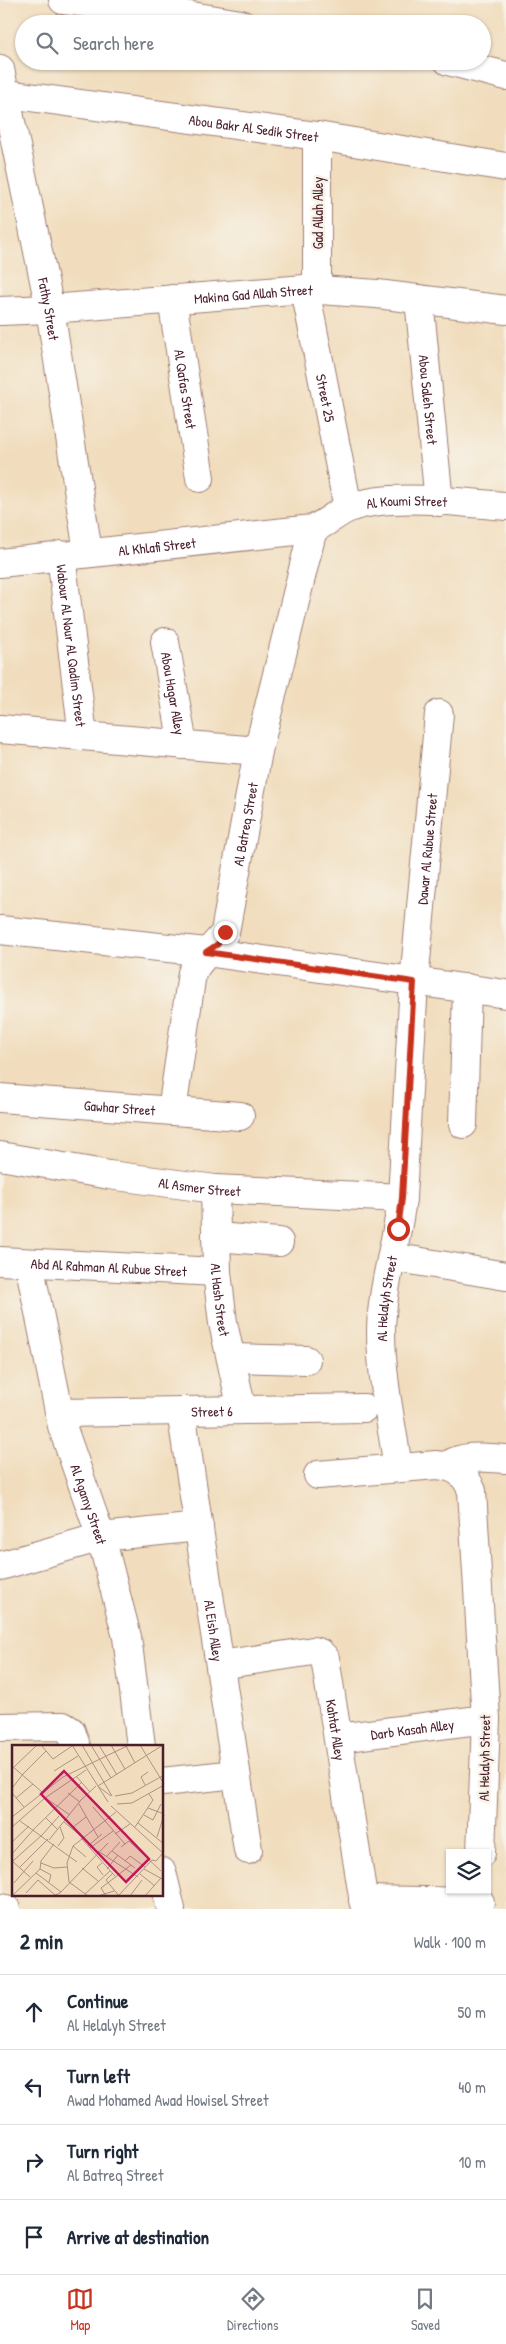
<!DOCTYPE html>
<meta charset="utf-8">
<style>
:root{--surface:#fff;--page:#f2f2f3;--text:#1f2937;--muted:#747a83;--line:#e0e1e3;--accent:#c8321e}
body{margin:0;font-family:"Patrick Hand",sans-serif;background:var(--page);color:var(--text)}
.controls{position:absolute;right:15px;bottom:15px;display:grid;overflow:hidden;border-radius:0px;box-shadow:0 1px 4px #0004}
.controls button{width:45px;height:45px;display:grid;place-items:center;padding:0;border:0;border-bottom:1px solid var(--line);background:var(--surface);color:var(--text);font:25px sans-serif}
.stop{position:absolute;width:15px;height:15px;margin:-11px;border:4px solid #c8321e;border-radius:50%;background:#fff}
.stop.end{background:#c8321e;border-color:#fff;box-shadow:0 1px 5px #0008}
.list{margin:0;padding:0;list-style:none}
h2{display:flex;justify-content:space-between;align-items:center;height:65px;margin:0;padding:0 20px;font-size:21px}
h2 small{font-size:16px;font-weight:400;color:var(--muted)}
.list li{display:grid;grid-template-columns:32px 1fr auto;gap:15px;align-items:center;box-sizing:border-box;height:75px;padding:0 20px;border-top:1px solid var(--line)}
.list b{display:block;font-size:19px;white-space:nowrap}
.list p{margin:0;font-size:16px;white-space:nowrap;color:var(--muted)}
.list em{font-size:16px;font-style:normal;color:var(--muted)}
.icon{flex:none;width:28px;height:28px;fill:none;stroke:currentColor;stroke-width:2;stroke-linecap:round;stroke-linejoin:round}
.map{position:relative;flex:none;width:506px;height:1909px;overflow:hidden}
.search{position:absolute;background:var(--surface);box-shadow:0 1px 4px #0004;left:15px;right:15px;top:15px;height:55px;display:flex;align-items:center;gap:12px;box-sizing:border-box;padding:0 18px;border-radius:28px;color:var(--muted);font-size:19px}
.sheet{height:365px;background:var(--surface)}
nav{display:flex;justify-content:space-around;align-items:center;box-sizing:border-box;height:70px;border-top:1px solid var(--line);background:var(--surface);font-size:14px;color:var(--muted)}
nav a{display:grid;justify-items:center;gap:2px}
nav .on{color:var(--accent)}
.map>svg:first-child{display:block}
</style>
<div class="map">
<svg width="506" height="1909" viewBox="0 0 506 1909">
<rect width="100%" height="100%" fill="#f7f3e8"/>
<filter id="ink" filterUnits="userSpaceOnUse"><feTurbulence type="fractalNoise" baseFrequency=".02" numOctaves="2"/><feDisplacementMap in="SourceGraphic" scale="10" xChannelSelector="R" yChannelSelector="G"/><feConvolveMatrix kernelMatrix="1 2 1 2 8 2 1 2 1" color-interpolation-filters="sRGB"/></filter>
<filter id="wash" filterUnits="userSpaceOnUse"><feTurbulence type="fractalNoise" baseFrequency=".0096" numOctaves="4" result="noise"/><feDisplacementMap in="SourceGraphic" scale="20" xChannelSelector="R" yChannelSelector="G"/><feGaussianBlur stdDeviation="1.12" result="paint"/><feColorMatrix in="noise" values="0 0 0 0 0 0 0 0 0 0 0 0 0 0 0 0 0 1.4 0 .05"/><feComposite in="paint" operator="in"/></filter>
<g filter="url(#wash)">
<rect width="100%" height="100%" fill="#f1ddbd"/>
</g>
<g filter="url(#ink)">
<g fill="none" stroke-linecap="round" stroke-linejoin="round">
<g stroke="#9e7e74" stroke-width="30">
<g id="minor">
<path d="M63,0L173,13L241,24"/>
<path d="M448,61L506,76"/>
<path id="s1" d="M0,69L50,309L88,552"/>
<path id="s2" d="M0,93L317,136L506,167"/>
<path id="s3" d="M305,289L348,508"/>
<path d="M317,290V136"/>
<path id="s4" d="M172,299L200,478"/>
<path id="s5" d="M419,299L439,502"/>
<path id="s6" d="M0,311L50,309L305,289L377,294L506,310"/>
<path id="s7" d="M61,555L83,736"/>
<path id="s8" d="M0,563L313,529C327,523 338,512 349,508C391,492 461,503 506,506"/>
<path id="s9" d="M165,642L183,745"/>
<path d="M0,729L258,751"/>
<path d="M0,930L206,952L506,994"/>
<path id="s10" d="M0,1098L240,1116"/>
<path id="s11" d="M172,1111L192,973C200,957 215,947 225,932L258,751L313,529"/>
<path d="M463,1124L467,988"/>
<path id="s12" d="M0,1156L109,1175L215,1189L402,1198"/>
<path id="s13" d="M215,1189L217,1272L223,1323L242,1410"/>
<path d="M216,1237L279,1242"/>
<path d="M392,1257L506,1276"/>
<path id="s14" d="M0,1261L217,1272"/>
<path id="s15" d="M29,1263L62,1426L101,1537L127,1637L141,1746"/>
<path d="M231,1358L306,1360"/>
<path id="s16" d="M181,1411L248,1850"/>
<path id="s17" d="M60,1413L364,1408"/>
<path d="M448,1465C466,1454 485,1458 506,1459"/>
<path id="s18" d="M398,1467C391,1422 381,1376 381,1330C382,1286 397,1242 402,1198L414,982L439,714"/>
<path d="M318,1475L436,1465C455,1466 465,1473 472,1491L486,1719L481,1853"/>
<path d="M0,1566L101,1537L199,1527"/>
<path id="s19" d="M220,1665L313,1651L320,1653L325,1658L365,1909"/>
<path d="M0,1727L63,1726L71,1731L76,1746"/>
<path id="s20" d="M338,1738L486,1719"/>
<path d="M162,1782L236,1774"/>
<path d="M162,1872L171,1909"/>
<path d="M363,1900L480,1902"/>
<path d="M0,1908L6,1909"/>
</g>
</g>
<use href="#minor" stroke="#fff" stroke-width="28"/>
</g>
</g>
<g fill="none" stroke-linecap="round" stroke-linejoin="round" filter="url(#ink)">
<path stroke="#c8321e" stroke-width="6" d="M225,932L218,944L206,952L414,982L402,1198L398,1229"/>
</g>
<g text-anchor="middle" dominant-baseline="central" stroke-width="5" stroke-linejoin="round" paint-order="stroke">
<g font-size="14" fill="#4a1f2b" stroke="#f7f3e8">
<text stroke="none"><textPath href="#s2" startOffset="256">Abou Bakr Al Sedik Street</textPath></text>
<text transform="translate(317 213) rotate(-90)">Gad Allah Alley</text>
<text stroke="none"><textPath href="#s6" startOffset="254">Makina Gad Allah Street</textPath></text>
<text stroke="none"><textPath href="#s1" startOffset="245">Fathy Street</textPath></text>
<text stroke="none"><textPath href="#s4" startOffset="91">Al Qafas Street</textPath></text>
<text stroke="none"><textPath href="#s3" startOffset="111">Street 25</textPath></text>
<text stroke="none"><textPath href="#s5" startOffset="101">Abou Saleh Street</textPath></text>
<text stroke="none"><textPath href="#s8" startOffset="415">Al Koumi Street</textPath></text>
<text stroke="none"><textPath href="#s8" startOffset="158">Al Khlafi Street</textPath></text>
<text stroke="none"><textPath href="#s7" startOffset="91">Wabour Al Nour Al Qadim Street</textPath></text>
<text stroke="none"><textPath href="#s9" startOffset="52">Abou Hagar Alley</textPath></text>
<text stroke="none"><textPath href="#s11" startOffset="302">Al Batreq Street</textPath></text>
<text stroke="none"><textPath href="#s18" startOffset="622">Dawar Al Rubue Street</textPath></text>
<text stroke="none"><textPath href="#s10" startOffset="120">Gawhar Street</textPath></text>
<text stroke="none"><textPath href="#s12" startOffset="202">Al Asmer Street</textPath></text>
<text stroke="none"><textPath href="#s14" startOffset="109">Abd Al Rahman Al Rubue Street</textPath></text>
<text stroke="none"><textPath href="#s18" startOffset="170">Al Helalyh Street</textPath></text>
<text stroke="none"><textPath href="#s13" startOffset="111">Al Hash Street</textPath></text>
<text stroke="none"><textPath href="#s17" startOffset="152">Street 6</textPath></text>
<text stroke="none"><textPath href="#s15" startOffset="249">Al Agamy Street</textPath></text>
<text stroke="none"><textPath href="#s16" startOffset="222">Al Eish Alley</textPath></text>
<text stroke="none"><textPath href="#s20" startOffset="75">Darb Kasah Alley</textPath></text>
<text stroke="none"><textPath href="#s19" startOffset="181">Kahtat Alley</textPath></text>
<text transform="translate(484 1758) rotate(-89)">Al Helalyh Street</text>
</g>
</g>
<g transform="translate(12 1745)">
<rect width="151" height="151" fill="#f1ddbd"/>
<path fill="none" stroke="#ae9183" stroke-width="1" d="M29,0L41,14L60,1M60,0L96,57M70,0L100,51M79,0L99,33M87,0L105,30M99,0L113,24M128,0L152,39M114,1L123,18M0,21L30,47M2,22L25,0M42,26L66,11M11,29L34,6M64,31L78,47M133,40L129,32L136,27M86,41L151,0M1,42L11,29M87,42L99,51M0,48L12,62M56,48L68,57M28,49L58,70M103,51L120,48L152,30M4,53L21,39M67,59L86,92M105,59L120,58L152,40M99,61L152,109M81,62L113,99M136,63L152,69M132,70L141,75L149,59M0,72L51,32L117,0M34,73L46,85M8,76L65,117M52,77L70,92M126,78L152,99M0,82L33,53L74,25M123,82L141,55L137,49M60,83L74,72M22,84L70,37M103,89L118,79M30,90L47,71M145,92L152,70M69,93L103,131M37,95L69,55L84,41M0,97L17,81M46,101L52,93L48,82M61,101L74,112M76,101L90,89M109,102L117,96L149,126M78,103L101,86M86,106L126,132M100,106L123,123M0,109L22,84M95,111L108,97M0,116L18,132M1,116L30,90M113,116L118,111L133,122M29,118L42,123L55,122M90,118L85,122L91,130M8,122L36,94M70,123L86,136M28,124L39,130L37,137M95,124L106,110M132,124L152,135M24,128L49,147M101,128L94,135L107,151M128,129L143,141M57,137L55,118L61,101L104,67M57,137L76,151M2,138L21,116M14,148L26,135L43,150M73,149L98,126M107,150L140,115L144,116L151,108M0,151L28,124L29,116L42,99M41,151L48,148L96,98M86,151L102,146M94,151L89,143L119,120M118,151L130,135M133,151L149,133"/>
<path fill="#c2185b" fill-opacity="0.15" stroke="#c2185b" stroke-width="2.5" d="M52,26L137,114L114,137L29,49Z"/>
<rect width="151" height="151" fill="none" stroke="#4a1f2b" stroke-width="2.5"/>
</g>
</svg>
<div class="controls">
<button><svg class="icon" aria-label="layers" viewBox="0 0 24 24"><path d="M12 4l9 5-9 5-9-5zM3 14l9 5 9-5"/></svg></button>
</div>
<div class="stop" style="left:398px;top:1229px"></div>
<div class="stop end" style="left:225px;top:932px"></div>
<div class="search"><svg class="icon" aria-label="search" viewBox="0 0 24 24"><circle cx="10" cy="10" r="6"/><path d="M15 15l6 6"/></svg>Search here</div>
</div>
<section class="sheet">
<h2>2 min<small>Walk · 100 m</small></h2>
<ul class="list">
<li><svg class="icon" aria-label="ahead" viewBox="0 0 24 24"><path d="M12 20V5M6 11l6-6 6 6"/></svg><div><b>Continue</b><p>Al Helalyh Street</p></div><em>50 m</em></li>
<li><svg class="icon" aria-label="left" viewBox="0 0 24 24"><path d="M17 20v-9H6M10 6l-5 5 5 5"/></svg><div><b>Turn left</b><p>Awad Mohamed Awad Howisel Street</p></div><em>40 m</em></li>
<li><svg class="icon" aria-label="right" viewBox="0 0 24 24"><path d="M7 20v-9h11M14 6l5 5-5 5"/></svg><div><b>Turn right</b><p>Al Batreq Street</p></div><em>10 m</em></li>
<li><svg class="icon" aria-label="arrive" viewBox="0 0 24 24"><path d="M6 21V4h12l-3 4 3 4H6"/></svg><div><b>Arrive at destination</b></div></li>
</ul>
</section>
<nav>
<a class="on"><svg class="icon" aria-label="map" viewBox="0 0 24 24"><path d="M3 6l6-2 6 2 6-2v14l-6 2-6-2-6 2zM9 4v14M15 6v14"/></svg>Map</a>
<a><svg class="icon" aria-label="directions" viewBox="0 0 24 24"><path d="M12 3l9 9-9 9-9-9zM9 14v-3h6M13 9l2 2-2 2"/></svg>Directions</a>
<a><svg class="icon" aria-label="saved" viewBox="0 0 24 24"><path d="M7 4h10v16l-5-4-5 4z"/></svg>Saved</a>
</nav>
